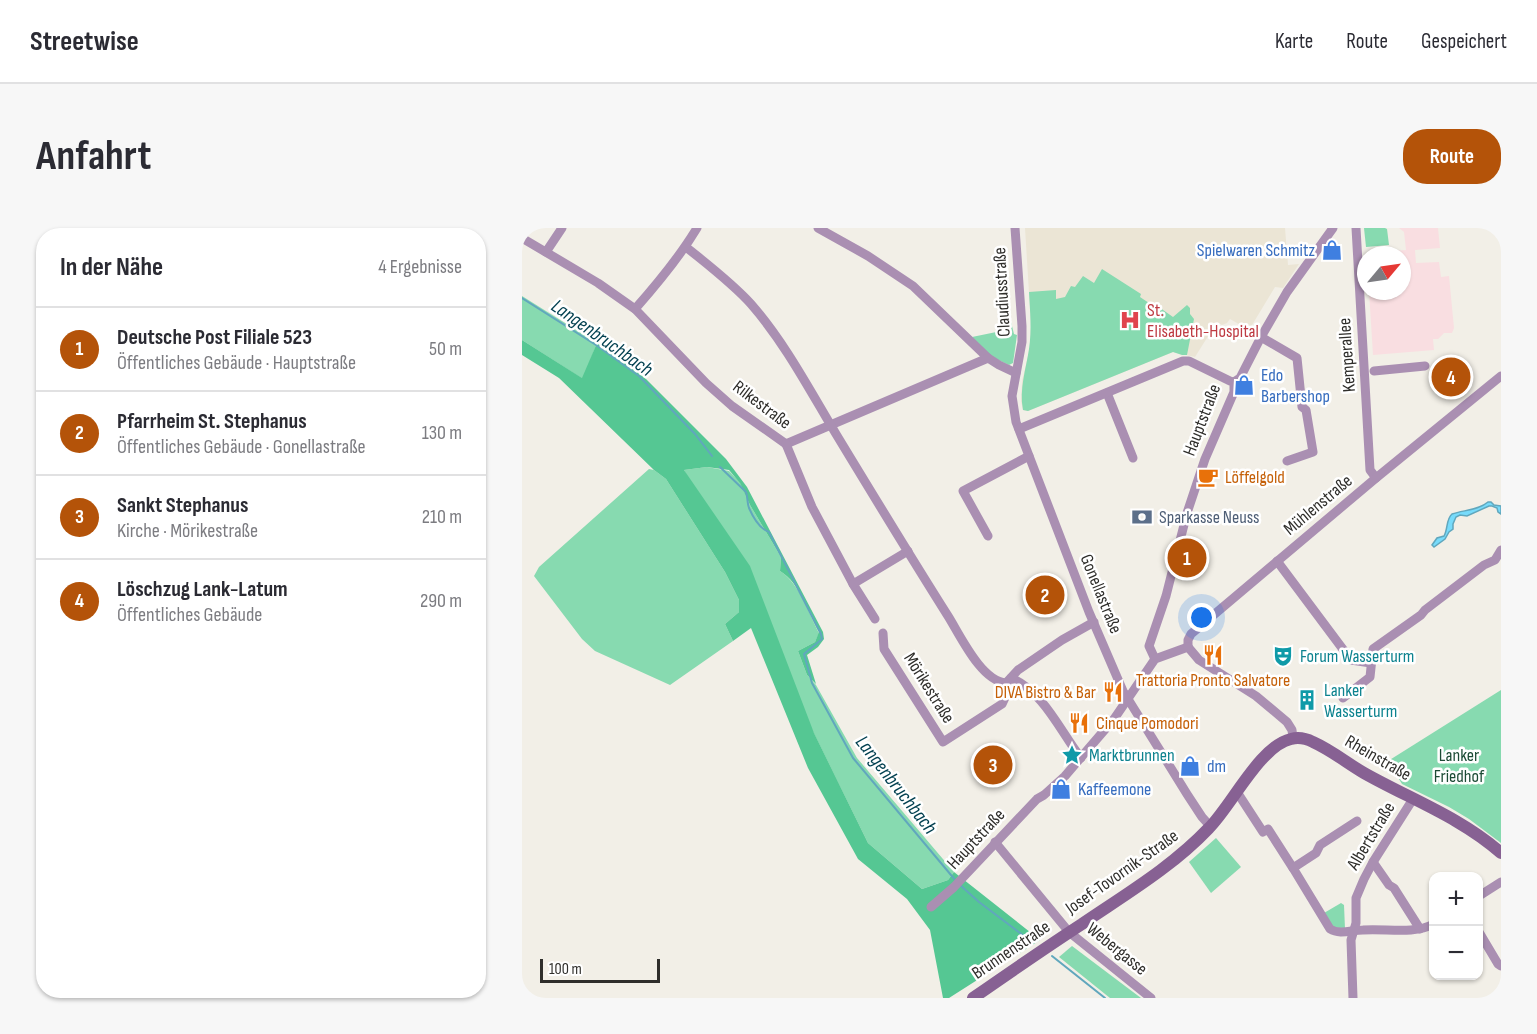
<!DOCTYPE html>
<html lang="de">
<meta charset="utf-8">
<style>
:root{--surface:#fff;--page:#f7f7f7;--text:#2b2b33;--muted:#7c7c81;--line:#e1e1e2;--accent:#b45309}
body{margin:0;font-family:"Sofia Sans Condensed",sans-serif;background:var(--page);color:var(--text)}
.controls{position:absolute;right:18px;bottom:18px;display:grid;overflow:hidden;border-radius:12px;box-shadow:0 2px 4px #0004}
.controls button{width:54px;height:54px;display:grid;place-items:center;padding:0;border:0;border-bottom:2px solid var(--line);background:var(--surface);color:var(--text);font:30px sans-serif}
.compass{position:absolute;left:835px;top:18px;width:54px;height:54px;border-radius:50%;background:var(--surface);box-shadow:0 2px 4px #0004;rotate:61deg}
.scale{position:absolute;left:18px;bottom:15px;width:120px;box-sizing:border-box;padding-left:6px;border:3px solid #2f2e2b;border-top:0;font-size:16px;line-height:21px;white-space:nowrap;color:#2f2e2b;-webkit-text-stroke:4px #fff;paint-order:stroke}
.you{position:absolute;left:680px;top:390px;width:21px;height:21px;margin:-15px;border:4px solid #fff;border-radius:50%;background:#1a73e8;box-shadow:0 0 0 9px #1a73e833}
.badge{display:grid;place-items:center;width:39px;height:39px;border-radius:50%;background:var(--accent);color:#fff;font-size:20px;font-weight:700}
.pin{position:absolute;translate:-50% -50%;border:3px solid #fff;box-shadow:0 2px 6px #0006}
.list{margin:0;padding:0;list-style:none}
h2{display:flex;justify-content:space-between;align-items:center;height:78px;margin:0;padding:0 24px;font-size:26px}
h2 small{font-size:20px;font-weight:400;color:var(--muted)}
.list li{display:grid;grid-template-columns:39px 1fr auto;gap:18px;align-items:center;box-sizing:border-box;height:84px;padding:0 24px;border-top:2px solid var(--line)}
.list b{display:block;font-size:22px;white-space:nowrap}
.list p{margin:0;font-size:20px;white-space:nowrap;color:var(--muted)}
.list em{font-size:20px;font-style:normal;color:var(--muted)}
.map{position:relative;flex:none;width:979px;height:770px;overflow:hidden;border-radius:24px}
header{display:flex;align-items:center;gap:36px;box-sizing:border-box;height:84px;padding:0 30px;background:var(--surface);border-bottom:2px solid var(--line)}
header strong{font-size:28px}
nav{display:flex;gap:33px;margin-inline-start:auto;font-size:21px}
.intro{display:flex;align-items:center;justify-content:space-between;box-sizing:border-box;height:144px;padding:0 36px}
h1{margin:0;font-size:42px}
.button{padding:15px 27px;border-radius:24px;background:var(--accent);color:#fff;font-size:21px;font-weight:700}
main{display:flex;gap:36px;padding:0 36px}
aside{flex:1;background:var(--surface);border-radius:24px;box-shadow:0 2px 4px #0004}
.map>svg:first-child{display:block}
</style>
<header>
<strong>Streetwise</strong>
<nav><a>Karte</a><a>Route</a><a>Gespeichert</a></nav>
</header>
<div class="intro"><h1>Anfahrt</h1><a class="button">Route</a></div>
<main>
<aside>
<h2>In der Nähe<small>4 Ergebnisse</small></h2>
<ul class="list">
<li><span class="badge">1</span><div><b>Deutsche Post Filiale 523</b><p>Öffentliches Gebäude · Hauptstraße</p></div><em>50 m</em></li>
<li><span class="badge">2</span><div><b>Pfarrheim St. Stephanus</b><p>Öffentliches Gebäude · Gonellastraße</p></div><em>130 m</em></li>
<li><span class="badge">3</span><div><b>Sankt Stephanus</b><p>Kirche · Mörikestraße</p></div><em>210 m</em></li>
<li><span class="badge">4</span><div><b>Löschzug Lank-Latum</b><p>Öffentliches Gebäude</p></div><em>290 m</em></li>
</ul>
</aside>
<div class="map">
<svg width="979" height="770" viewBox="0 0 979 770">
<rect width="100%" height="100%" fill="#f2efe7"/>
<path fill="#ebe5d5" d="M503,0H763L766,37L777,36L761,60L753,59L727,102L708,91L705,95L700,97L695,94L673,129L651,124L506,183L501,182L499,173L500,153L508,120L509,97Z"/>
<path fill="#f9dee1" d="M877,0H916L918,20L893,22L894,35L917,34L919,49L927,48L932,100L930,105H922L916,111H911L912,122L851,127L847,63H880V27H844V25L884,22L882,4Z"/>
<g fill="#87dab0">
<path d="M842,0H863L865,1L867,17L844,19Z"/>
<path d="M580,41L619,66L618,69L633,79L634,77L651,89L665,77L668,80V86L672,91L665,127H660L651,124L506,183L501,182C497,161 504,141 507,121C510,102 508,83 507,64L534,62V71L543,69L549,58L553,59L561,48L572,55Z"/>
<path d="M0,68L75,115L61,151L0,112Z"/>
<path d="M489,94L492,106L495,107L491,135L487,137L470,129L450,109L484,102Z"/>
<path d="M185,239L207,243L218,254L228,277L259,329L258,343C278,356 286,384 297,405L293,414L276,423L285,447L294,457L335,530L432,644L426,652L400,661L346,615L162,242Z"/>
<path d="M127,241L132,242L144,251L203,344L217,372V384L203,396L211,413L148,457L73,423L60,411L12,348L17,339Z"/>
<path d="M979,462V615L947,591L927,579L880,556L866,533Z"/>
<path d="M694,610L719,639L689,665L667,634Z"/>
<path d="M819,675L822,677L823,701L811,699L802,685Z"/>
<path d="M550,718L619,770H588L537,729Z"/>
</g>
<path fill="#55c793" d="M0,112L60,150L75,115L118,145L204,231L225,259L301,404L302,411L296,419L285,427L294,456L285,447L276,423L293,414L297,404C286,384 278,355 258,343L259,329L228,277L218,255L207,242L185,239L162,242L228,338L292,505L346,615L400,661L426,652L432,644L518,712L427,770H421L408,702L385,671L336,631L286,540L229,400L211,413L203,396L217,384V372L203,344L144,251L132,242L37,150L0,127Z"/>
<path fill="#77dbfb" stroke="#61a7bd" stroke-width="1.5" d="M966,274H969L972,277L979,278V286L976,284L975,280L970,278H967L945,288L938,287L934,289L931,296V301L927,304L923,311L912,319L910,317L915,310L922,308C926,301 924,291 930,286C942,282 957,282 966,274Z"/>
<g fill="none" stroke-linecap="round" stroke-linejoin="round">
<g stroke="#61a7bd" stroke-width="2">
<path d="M0,70L74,117L117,148L173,206L190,228"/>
<path d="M198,239L224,264C226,270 225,275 227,280C231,289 238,301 247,304L299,406L300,411L282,426L290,455L331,530L434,653"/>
<path d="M438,657L457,674L510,714"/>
<path d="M530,728L583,770"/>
</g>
<g stroke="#aa8fb2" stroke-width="9">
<path d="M296,0L346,28L391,58L466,130"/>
<path d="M493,0L500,98V114L490,168L494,194L567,384L601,463L665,566L680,589L689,599"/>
<path d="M834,0L848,242L854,250"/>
<path d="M0,10L76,55L113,81L184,155L210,178L264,216L466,130L477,137L494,145"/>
<path d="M164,19C186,37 210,55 229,76C263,115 287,161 314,206C351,267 388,328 426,388C438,407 459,453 484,455L496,442L540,412L572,394"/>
<path d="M24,24L40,0"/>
<path d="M113,81C136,55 157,30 175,0"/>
<path d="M739,109L775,130L780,179L784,182L791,224L765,233"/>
<path d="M852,143L903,138"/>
<path d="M585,165L611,230"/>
<path d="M497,201L661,133H667L708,153L712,154"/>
<path d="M264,216L290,279L331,356L353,391"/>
<path d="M466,308L441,263L507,228"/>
<path d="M755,333L829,432L849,435"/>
<path d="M331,356L386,323"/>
<path d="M361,405L362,421L421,514L480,476L486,463L484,455"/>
<path d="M666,419V412L669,406L854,250L979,148"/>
<path d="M666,419L677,432L734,468L765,494L770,502L771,510"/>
<path d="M633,431L627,418L644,368L665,285L683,231L712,164V154L718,150L739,109L765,64L811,0"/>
<path d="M489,450C522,464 538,503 559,530"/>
<path d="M821,470L848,449L851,421L899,387L903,382L962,337L973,332L979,322"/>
<path d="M715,564L741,604L746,601L771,640"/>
<path d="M835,593L798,617L794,625L771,640L808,701C818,707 829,702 841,702C864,700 890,707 912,696"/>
<path d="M473,614L547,704L629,770"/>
<path d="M851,634L867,657L872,660L898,701"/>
<path d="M957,668L979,654"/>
<path d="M409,679L432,659L515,571L522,567L543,548L592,491L633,431L666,419"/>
<path d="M957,704L976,736L979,738"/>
<path d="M831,770L829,712L834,695V670L842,651L851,634L891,571"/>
</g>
<path stroke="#876193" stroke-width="12" d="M451,770C487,745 523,720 560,696C604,666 650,639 687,600C710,577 738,518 769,511C776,509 785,511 791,514C809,522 825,535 842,545C888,571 938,589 979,625"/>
</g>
<defs>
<g id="shop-bare" transform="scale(1.62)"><path d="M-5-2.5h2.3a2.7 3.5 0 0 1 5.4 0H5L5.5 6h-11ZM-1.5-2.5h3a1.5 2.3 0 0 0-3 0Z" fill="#3f7fe0" stroke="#fff" stroke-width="2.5" paint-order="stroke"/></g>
<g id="hospital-bare" transform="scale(1.62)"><path d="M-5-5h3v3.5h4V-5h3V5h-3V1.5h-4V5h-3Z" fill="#e0444e" stroke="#fff" stroke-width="2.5" paint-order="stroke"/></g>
<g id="cafe-bare" transform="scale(1.62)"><path d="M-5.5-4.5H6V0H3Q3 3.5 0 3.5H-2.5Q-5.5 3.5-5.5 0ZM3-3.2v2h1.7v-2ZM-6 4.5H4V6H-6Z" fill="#e8710a" stroke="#fff" stroke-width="2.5" paint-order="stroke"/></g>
<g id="bank-bare" transform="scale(1.62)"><path d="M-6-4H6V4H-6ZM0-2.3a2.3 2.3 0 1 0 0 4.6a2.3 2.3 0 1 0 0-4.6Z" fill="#5c6f8a" stroke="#fff" stroke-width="2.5" paint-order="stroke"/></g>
<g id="restaurant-bare" transform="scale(1.62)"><path d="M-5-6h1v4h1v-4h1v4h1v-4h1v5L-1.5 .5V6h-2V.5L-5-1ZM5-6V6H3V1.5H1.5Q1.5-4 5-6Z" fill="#e8710a" stroke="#fff" stroke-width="2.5" paint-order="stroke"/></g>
<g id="theatre-bare" transform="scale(1.62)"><path d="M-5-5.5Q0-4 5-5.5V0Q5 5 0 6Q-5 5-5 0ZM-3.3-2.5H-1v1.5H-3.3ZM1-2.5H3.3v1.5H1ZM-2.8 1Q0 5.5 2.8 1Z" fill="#0f9aa8" stroke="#fff" stroke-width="2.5" paint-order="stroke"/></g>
<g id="building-bare" transform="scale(1.62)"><path d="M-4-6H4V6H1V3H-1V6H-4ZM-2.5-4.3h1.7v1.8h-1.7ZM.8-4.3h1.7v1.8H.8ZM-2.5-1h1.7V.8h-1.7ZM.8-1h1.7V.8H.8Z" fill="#0f9aa8" stroke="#fff" stroke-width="2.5" paint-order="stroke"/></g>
<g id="sight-bare" transform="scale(1.62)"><path d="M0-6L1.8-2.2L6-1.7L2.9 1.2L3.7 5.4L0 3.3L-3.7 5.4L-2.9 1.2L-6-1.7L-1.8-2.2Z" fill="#0f9aa8" stroke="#fff" stroke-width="2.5" paint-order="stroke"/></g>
</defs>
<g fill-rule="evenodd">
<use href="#shop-bare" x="810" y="22"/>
<use href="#hospital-bare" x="608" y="92"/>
<use href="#shop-bare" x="722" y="157"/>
<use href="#cafe-bare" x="686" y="249"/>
<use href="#bank-bare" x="620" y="289"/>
<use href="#restaurant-bare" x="691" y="427"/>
<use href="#theatre-bare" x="761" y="428"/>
<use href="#restaurant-bare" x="591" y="464"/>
<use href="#building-bare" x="785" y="472"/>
<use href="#restaurant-bare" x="557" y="495"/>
<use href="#sight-bare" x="550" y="527"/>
<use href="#shop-bare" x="668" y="538"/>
<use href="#shop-bare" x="539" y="561"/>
</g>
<g text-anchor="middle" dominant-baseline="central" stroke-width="5" stroke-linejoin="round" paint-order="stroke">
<g font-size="18" fill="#366cbe" stroke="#fff" text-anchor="start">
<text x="793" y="22" text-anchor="end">Spielwaren Schmitz</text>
<text x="739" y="147">Edo<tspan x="739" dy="21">Barbershop</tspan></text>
<text x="685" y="538">dm</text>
<text x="556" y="561">Kaffeemone</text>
</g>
<g font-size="18" fill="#2f2e2b" stroke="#fff">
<text transform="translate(480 64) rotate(-93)">Claudiusstraße</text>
<text transform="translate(825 127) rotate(-94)">Kemperallee</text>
<text transform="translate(240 177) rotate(37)">Rilkestraße</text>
<text transform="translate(680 192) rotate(-69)">Hauptstraße</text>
<text transform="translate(796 277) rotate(-40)">Mühlenstraße</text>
<text transform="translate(579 366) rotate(68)">Gonellastraße</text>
<text transform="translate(407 460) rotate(58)">Mörikestraße</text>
<text transform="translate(856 530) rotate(30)">Rheinstraße</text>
<text transform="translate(849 608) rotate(-59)">Albertstraße</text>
<text transform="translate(454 611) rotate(-47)">Hauptstraße</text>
<text transform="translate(600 644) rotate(-35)">Josef-Tovornik-Straße</text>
<text transform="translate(595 721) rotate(39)">Webergasse</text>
<text transform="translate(489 722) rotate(-34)">Brunnenstraße</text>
</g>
<g font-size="18" fill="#be3a42" stroke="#fff" text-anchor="start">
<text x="625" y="82">St.<tspan x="625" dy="21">Elisabeth-Hospital</tspan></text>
</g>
<g font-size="18" fill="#c56008" stroke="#fff" text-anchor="start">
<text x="703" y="249">Löffelgold</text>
<text x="691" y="452" text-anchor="middle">Trattoria Pronto Salvatore</text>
<text x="574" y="464" text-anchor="end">DIVA Bistro &amp; Bar</text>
<text x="574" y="495">Cinque Pomodori</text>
</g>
<g font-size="18" fill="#4e5e75" stroke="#fff" text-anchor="start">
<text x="637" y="289">Sparkasse Neuss</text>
</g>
<g font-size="18" fill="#0d838f" stroke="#fff" text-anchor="start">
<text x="778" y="428">Forum Wasserturm</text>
<text x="802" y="462">Lanker<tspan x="802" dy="21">Wasserturm</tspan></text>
<text x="567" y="527">Marktbrunnen</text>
</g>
<g font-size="18" fill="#1c4b35" stroke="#fff">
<text x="937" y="527">Lanker<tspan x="937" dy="21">Friedhof</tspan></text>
</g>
<g font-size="20" font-style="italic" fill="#003f4f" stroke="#fff">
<text transform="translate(80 110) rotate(35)">Langenbruchbach</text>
<text transform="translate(374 557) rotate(52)">Langenbruchbach</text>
</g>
</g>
</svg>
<div class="controls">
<button>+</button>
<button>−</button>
</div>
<svg class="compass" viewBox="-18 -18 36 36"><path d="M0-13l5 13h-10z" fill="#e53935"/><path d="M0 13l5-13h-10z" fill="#7c7c81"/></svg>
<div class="scale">100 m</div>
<div class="you"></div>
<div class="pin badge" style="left:665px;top:330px">1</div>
<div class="pin badge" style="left:523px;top:367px">2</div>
<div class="pin badge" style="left:471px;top:537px">3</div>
<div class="pin badge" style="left:929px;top:149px">4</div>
</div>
</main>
